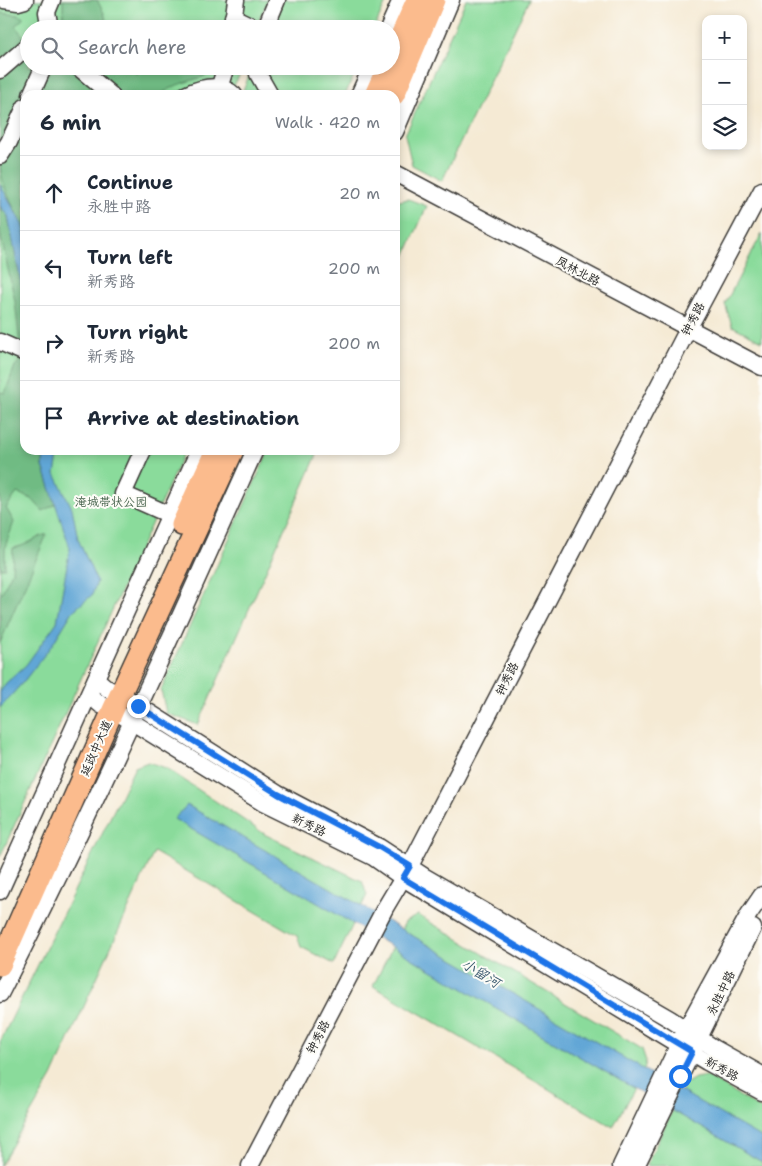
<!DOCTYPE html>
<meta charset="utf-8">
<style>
:root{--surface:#fff;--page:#f6f6f7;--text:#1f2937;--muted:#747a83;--line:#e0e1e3}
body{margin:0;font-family:"Shantell Sans","LXGW WenKai TC",sans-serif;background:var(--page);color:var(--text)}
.controls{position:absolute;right:15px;top:15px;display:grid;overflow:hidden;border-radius:10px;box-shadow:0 2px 8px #0003}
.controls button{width:45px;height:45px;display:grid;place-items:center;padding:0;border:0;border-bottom:1px solid var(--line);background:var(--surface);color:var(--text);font:25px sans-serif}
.stop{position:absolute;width:15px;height:15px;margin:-11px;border:4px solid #1a73e8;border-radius:50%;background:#fff}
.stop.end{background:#1a73e8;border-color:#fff;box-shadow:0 1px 5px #0008}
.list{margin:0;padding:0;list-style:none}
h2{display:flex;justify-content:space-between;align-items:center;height:65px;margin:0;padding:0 20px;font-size:21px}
h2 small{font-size:16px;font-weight:400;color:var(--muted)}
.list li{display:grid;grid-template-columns:32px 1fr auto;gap:15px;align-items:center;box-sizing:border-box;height:75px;padding:0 20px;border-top:1px solid var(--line)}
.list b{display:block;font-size:19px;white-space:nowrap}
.list p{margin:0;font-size:16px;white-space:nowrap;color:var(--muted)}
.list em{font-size:16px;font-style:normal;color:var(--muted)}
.icon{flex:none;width:28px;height:28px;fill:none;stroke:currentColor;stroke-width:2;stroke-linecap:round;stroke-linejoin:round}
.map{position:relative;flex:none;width:762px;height:1166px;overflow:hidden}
.search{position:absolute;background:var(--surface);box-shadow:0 2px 8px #0003;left:20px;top:20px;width:380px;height:55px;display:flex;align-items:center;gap:12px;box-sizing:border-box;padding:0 18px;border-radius:28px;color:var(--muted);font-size:19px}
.panel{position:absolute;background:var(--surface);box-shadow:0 2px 8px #0003;left:20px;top:90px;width:380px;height:365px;border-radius:15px}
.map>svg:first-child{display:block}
</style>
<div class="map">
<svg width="762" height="1166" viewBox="0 0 762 1166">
<rect width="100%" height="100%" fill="#fdfcf7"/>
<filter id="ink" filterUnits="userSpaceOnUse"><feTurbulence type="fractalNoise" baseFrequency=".02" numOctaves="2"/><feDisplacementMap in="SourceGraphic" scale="10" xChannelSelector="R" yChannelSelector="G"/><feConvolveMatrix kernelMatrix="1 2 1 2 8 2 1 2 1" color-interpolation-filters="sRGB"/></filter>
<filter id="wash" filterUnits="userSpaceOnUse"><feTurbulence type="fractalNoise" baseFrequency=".0096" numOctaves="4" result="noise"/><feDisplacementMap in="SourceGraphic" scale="20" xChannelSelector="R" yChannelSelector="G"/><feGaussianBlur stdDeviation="1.12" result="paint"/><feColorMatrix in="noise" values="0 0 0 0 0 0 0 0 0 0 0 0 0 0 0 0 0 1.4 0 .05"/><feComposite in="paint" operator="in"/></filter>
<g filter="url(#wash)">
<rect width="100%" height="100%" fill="#f5ead4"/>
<g fill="#8adb9b" stroke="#537c5c">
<path d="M0,0H268L255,29H29V66H238L239,76L229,95H25V450H185L0,857Z"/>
<path d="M282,0H387L374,29H270Z"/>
<path d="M466,0H529L442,181L412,165L405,135Z"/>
<path d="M253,66H358L345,95H241Z"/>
<path d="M408,199L427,206L395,279V202Z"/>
<path d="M762,233V341L732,326L725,304Z"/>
<path d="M269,450H319L198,725L166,713L161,690Z"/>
<path d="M148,762L166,768L266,835L362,881L367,895L334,964L301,947L297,936L154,852L52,1077L0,1166V1042L135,767Z"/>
<path d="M418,915L642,1049L646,1061L644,1070L613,1127L373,986L405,922Z"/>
<path d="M707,1076L762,1110V1166H646L685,1084L695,1078Z"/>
</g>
<g fill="#6fbb83" stroke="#466c50">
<path d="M63,0H97L104,13L106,20L96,29H63Z"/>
<path d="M0,13L18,15L24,18L15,26L25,38L0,60Z"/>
<path d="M29,51V66H37L0,143V76Z"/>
<path d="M59,66H71L105,95H36C42,82 45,71 59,66Z"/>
<path d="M90,66H129L137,74L145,66H204L205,76L177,85L159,95H118Z"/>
<path d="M25,117V237C19,212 0,189 0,161C2,152 19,127 25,117Z"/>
<path d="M0,206L8,216L25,304V347L20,345L15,301L0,233Z"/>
<path d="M23,358L25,359V450H44L43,466L56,504L43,511L32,499L17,493L6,508L14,522L5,547V568H0V392L5,393L15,366Z"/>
<path d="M47,534L0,643V596L12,572L13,548C27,546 34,538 47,534Z"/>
</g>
<g fill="#60a6d6" stroke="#3e6179">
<path d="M0,184L22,224L25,237V304L8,216L0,206Z"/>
<path d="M44,450H59L55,474L72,508L78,539L97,582L92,595L73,611L52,645L24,681L0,708V692L6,683L26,665L57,622L70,548L43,466Z"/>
<path d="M187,805L762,1138V1162C565,1050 370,933 174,819Z"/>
</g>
</g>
<g filter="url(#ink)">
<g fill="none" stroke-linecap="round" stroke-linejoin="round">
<g stroke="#3d3b38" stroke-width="19">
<g id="minor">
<path d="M4,0L18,2L25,0"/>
<path d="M233,17L252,26"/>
<path d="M50,29L47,12L52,0"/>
<path d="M232,29L236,0"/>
<path d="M265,29L277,0"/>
<path d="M388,29L401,0"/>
<path d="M77,66L111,95"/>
<path d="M258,66V74L270,95"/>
<path d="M0,70L29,45"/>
<path d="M31,95L44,66"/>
<path d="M185,95C200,88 220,82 234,95"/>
<path d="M217,95L226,66"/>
<path d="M359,95L372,66"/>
<path d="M395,132L451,0"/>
<path d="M0,156L9,142L25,107"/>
<path d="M395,173L762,367"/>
<path d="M0,342L25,353"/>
<path d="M143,450L123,494L170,515"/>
<path d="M96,679L108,689L120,694L278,794L379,847L425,877L670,1019L714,1048L762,1075"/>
<path d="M89,695L101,705L113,710L263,803L373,857L403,878L707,1062L762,1092"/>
<path d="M0,891L199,450"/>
<path d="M0,994C91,816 173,633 255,450"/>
<path d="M250,1166L385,908L410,866L688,329L762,190"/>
<path d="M621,1166L686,1029L749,914L762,895"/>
<path d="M636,1166L753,928"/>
</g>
</g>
<g stroke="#3d3b38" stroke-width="24">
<g id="major">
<path d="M391,58L417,0"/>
<path d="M375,95L388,66"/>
<path d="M394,95L434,0"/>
<path d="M182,525L216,450"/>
<path d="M0,965L113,710L233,450"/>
</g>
</g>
<use href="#minor" stroke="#fff" stroke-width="16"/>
<use href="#major" stroke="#fbbb8d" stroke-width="21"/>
</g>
</g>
<g fill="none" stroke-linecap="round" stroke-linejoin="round" filter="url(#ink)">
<path stroke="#1a73e8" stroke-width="6" d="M138,706L278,794L379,847L410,866L403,878L692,1052L680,1076"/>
</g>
<g text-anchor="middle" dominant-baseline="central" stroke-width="4" stroke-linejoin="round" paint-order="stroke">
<g font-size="12" fill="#1c1c1c" stroke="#fdfcf7">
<text transform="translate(578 271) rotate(28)">凤林北路</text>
<text transform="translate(693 319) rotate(-62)">钟秀路</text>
<text transform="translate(507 679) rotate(-63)">钟秀路</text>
<text transform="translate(96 748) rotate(-66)">延政中大道</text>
<text transform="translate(309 825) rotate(26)">新秀路</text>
<text transform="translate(721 993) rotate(-64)">永胜中路</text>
<text transform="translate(318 1037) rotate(-62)">钟秀路</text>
<text transform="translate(722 1069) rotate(29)">新秀路</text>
</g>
<g font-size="12" fill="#425f48" stroke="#fdfcf7">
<text x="111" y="502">淹城带状公园</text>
</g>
<g font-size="14" font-style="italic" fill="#3b5a70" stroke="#fdfcf7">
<text transform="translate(481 973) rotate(31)">小留河</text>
</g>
</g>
</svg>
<div class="controls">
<button>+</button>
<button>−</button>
<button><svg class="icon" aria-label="layers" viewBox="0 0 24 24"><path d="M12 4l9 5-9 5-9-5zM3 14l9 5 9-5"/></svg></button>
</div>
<div class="stop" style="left:680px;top:1076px"></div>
<div class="stop end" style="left:138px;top:706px"></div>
<div class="search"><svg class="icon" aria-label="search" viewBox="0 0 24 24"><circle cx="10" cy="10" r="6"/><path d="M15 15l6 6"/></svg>Search here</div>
<section class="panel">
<h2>6 min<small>Walk · 420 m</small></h2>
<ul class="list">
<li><svg class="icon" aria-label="ahead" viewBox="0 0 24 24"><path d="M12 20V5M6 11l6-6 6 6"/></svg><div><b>Continue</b><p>永胜中路</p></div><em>20 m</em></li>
<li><svg class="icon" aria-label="left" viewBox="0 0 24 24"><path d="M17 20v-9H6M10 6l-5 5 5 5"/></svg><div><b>Turn left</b><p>新秀路</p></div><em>200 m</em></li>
<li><svg class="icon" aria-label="right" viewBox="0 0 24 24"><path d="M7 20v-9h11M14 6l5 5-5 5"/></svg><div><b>Turn right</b><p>新秀路</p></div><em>200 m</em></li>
<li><svg class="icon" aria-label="arrive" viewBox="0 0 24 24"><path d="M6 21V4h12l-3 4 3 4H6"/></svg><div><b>Arrive at destination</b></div></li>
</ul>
</section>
</div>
